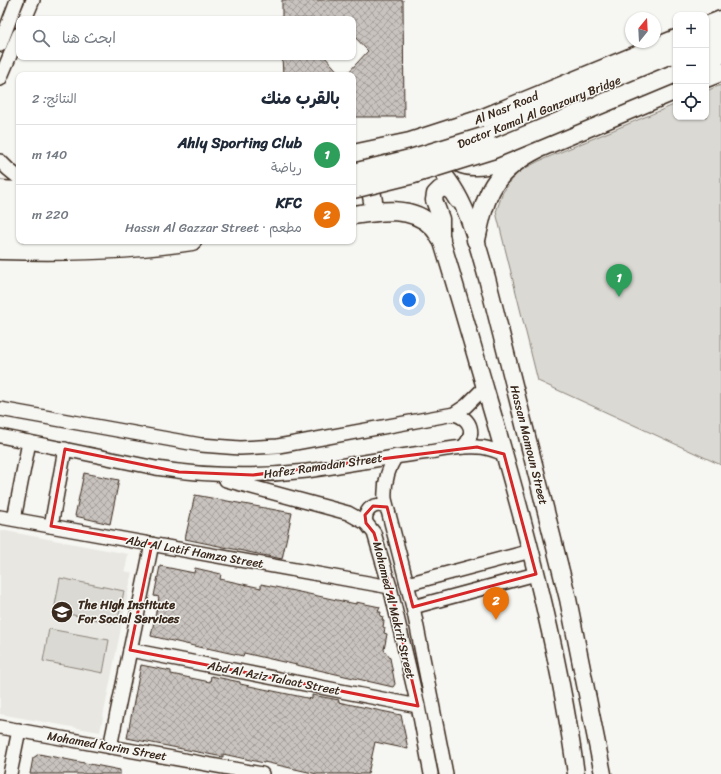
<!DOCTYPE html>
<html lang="ar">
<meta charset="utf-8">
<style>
:root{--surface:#fff;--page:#f6f6f7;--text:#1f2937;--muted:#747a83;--line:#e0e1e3;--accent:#0b8043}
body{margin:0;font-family:Sriracha,"Playpen Sans Arabic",sans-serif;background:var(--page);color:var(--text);direction:rtl}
.controls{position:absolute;right:12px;top:12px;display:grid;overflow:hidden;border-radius:8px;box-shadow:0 1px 3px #0004}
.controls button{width:36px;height:36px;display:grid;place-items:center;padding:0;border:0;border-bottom:1px solid var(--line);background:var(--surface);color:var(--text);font:20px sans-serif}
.compass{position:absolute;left:625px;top:12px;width:36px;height:36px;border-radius:50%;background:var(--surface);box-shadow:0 1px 3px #0004;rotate:18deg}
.you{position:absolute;left:409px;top:300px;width:14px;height:14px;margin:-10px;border:3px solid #fff;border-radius:50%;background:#1a73e8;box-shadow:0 0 0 6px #1a73e833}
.badge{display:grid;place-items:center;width:26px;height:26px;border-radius:50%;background:var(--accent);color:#fff;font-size:13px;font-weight:700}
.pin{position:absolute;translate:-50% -33px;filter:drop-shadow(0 1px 2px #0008)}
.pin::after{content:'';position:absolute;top:21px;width:14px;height:12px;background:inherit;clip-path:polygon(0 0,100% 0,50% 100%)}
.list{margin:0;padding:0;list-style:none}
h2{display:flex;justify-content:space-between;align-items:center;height:52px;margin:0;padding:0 16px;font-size:17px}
h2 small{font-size:13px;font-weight:400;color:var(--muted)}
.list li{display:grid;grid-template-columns:26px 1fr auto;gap:12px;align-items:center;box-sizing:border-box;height:60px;padding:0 16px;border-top:1px solid var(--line)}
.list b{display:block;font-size:15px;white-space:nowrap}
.list p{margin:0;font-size:13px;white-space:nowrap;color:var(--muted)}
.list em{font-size:13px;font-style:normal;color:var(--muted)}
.icon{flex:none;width:22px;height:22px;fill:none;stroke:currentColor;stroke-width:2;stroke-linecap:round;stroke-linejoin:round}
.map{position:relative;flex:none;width:721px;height:774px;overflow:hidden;direction:ltr}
.search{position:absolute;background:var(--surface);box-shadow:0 1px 3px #0004;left:16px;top:16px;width:340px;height:44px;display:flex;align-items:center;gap:10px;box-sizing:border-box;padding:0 14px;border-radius:8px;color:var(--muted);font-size:15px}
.panel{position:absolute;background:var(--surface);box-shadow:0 1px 3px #0004;left:16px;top:72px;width:340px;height:172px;border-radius:8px;direction:rtl}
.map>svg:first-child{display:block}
</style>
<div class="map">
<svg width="721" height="774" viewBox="0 0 721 774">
<defs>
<pattern id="building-cross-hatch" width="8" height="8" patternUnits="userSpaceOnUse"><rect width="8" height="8" fill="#c8c3be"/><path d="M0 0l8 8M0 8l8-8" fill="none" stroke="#a49f9a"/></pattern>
</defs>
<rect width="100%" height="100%" fill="#f6f6f2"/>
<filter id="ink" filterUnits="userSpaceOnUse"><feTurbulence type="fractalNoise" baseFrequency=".025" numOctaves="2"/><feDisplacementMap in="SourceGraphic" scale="8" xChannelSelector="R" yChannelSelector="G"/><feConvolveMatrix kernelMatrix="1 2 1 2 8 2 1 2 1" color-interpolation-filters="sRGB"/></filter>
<g filter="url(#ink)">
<path fill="#e8e7e2" d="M0,530L128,554L125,571L132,573L100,732L0,714V662L2,652L0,651Z"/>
<g fill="#dad9d3" stroke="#8a8278">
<path d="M721,85V465L538,381L496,212L503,192L518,172L539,161L676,104V117H706V91Z"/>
<path d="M60,578L124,591L117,624L54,611Z"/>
<path d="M49,629L109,640L103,673L43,661Z"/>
</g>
<g fill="url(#building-cross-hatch)" stroke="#3b2a1e">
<path d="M282,0H403L404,117H353V75H346L368,51L353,35V19H282Z"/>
<path d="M282,57H325L341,75H283Z"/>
<path d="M84,473L119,480L110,524L75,516Z"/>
<path d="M195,495L292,513L282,559L185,539Z"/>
<path d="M160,566L194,573L195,568L221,574L220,579L261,588V584L356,604V602L380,607L378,612H381L380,616L383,617L382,620L384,621L383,627L385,628L384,633L387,634L384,650L390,658L395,684L393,687L244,653L243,656L207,648V649L151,636L159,597L154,596Z"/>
<path d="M141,665L171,671V674L210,682L211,676L240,682V684L278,692L312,699V695L339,700L338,702L401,715L408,749L375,742L368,774H317L264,762V763L223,754V757L127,738Z"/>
<path d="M39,754L120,770V774H30L33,758Z"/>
</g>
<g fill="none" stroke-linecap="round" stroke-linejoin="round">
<g stroke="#3b2a1e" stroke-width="16">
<g id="minor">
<path d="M25,19L33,0"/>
<path d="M0,45L17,0"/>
<path d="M0,79L19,34"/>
<path d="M0,161L8,169L19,178"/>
<path d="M0,409L201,445L240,448L278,446L295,443L454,414L466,406L485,387"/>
<path d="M454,414C472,419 476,434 463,447"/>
<path d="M0,436L156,468C206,476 256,477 307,471C348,465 389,457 430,452C446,449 462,446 478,447C488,447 496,451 504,454"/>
<path d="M396,456C387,470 384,483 385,499L413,607L446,774"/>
<path d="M226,480L348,513L366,523L374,533L390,587L418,706L431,774"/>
<path d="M0,517L390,587"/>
<path d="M14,519L29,442"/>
<path d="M366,523C363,509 376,501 387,508"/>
<path d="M51,526L65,449"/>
<path d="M407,584L531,551"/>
<path d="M413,607L536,574"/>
<path d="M130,650L418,706"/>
<path d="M0,727L262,774"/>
<path d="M110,747L152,544"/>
<path d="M10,774L19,730"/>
</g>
</g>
<g stroke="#3b2a1e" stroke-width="19">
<g id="major">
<path d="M428,159C464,187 475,236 487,278L568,599L603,774"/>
<path d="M457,200L452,192L446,188L440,189L435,194L434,200L441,219V239C457,290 471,340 486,391C523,516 558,644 576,774"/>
</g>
</g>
<g stroke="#3b2a1e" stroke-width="21">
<g id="highway">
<path d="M706,26L721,20"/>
<path d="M706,43L721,37"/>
<path d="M706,61L721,54"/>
<path d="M706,78L721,72"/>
<path d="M486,136L676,55"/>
<path d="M353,154L410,142L481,119L676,39"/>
<path d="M450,154C464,176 497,162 517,158"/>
<path d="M367,169L375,212"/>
<path d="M0,190L19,191"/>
<path d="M0,204L19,205"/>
<path d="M353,215C378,211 413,205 433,227C436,230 439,235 441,239"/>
<path d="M0,218L19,219"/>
<path d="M0,233H19"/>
<path d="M476,240C486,192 493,171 539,148L676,90"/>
<path d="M0,250C65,252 128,251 192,241"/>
</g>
</g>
<use href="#minor" stroke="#f6f6f2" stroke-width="13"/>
<use href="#major" stroke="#f6f6f2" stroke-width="16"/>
<use href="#highway" stroke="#f6f6f2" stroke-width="18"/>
<g stroke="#3b2a1e" stroke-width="21" stroke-linecap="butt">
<g id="highway-bridge">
<path d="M353,173L410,159L486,136"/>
<path d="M353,189L414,174L491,150L676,73"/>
</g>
</g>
<use href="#highway-bridge" stroke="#f6f6f2" stroke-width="18"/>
</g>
</g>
<path fill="none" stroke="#d62828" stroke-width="3" stroke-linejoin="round" d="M477,447L504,454L536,574L413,607L387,507L373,506L365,515L366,523L374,533L390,587L418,706L130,650L152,544L51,526L65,449L179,472L253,475Z"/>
<defs>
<g id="university-disc" transform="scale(1.15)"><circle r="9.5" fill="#3b2a1e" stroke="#f6f6f2"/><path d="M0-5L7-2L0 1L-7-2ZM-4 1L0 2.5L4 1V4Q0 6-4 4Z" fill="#fff"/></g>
</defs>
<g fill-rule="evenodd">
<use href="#university-disc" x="62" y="612"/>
</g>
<g text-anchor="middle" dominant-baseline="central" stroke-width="3" stroke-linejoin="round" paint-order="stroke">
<g font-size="12" fill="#3b2a1e" stroke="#f6f6f2">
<text transform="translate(506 108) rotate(-22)">Al Nasr Road</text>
<text transform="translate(539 112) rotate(-22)">Doctor Kamal Al Ganzoury Bridge</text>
<text transform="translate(529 445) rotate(76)">Hassan Mamoun Street</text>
<text transform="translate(323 466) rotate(-8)">Hafez Ramadan Street</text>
<text transform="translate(195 552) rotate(10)">Abd Al Latif Hamza Street</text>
<text transform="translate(394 610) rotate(76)">Mohamed Al Makrif Street</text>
<text transform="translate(274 678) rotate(11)">Abd Al Aziz Talaat Street</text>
<text transform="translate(107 746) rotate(10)">Mohamed Karim Street</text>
</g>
<g font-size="12" font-weight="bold" fill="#3b2a1e" stroke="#f6f6f2" text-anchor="start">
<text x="78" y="605">The High Institute<tspan x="78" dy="14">For Social Services</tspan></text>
</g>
</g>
</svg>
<div class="controls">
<button>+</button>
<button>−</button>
<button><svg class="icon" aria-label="locate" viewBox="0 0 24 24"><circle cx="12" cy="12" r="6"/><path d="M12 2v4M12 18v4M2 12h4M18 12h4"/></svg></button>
</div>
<svg class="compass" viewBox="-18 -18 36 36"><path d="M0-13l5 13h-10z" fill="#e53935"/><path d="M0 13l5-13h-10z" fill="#747a83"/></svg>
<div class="you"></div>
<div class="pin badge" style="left:619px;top:297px;background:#2e9e5b">1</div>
<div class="pin badge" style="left:496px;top:620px;background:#e8710a">2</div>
<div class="search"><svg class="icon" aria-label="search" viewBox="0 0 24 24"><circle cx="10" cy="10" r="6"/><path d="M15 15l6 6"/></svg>ابحث هنا</div>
<section class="panel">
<h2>بالقرب منك<small>النتائج: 2</small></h2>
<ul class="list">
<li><span class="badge" style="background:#2e9e5b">1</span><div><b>Ahly Sporting Club</b><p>رياضة</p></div><em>140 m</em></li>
<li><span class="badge" style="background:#e8710a">2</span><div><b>KFC</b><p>مطعم · Hassn Al Gazzar Street</p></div><em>220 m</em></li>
</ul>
</section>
</div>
